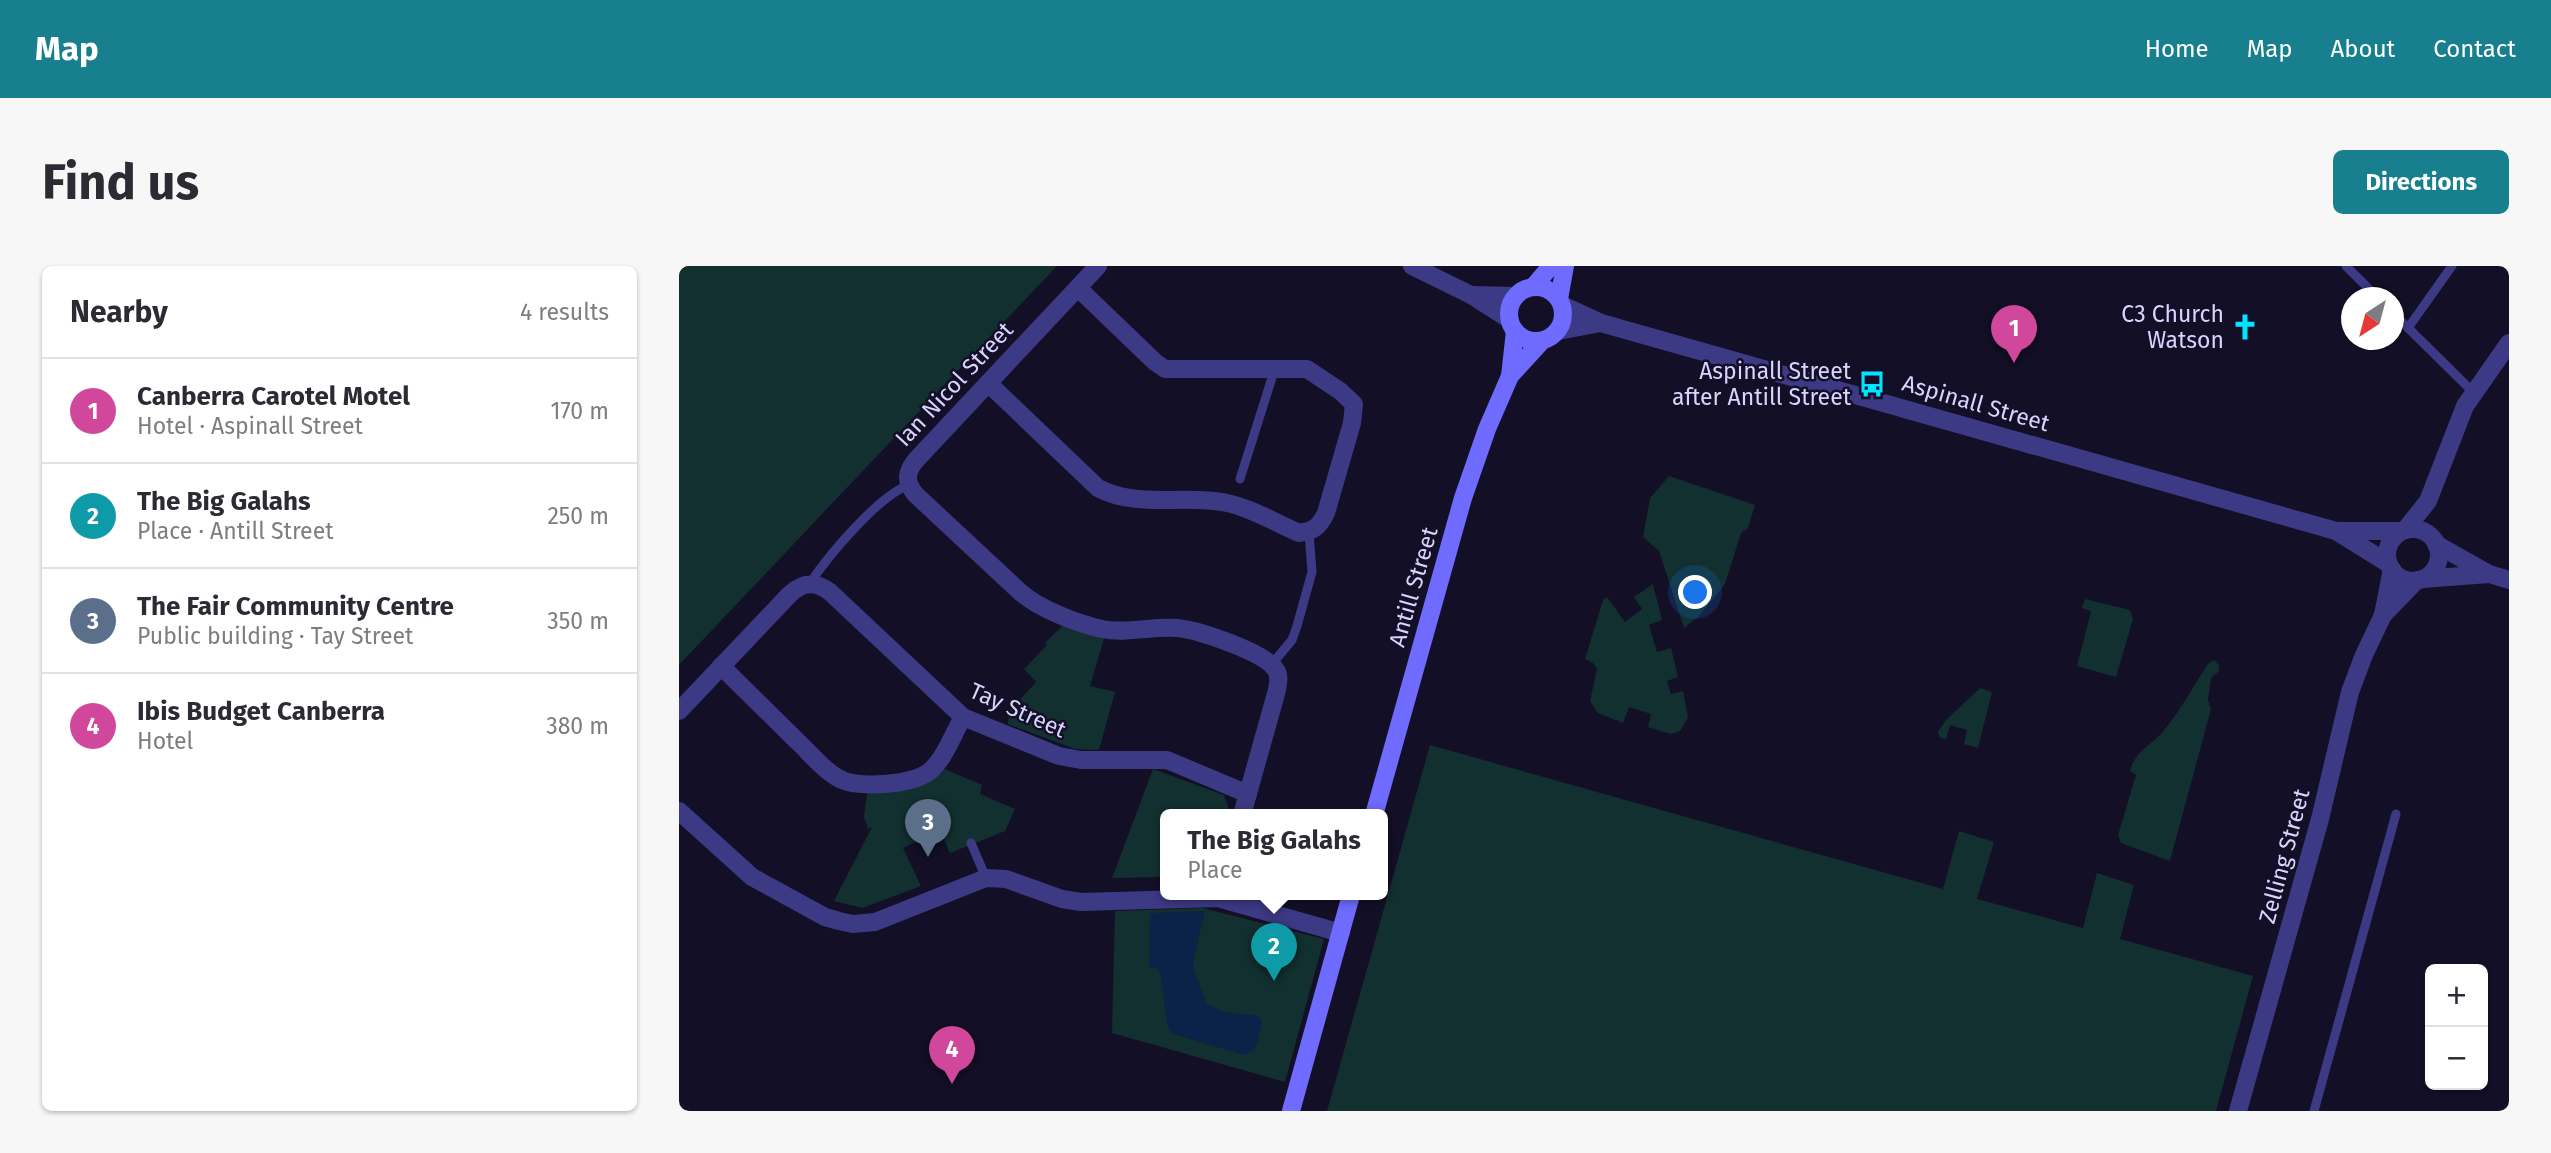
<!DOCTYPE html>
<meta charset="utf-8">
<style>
:root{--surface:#fff;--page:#f7f7f7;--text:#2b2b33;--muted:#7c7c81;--line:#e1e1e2;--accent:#187f8f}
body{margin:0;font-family:"Fira Sans",sans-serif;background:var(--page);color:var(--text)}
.controls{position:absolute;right:21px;bottom:21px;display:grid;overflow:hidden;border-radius:10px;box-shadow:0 2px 5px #0004}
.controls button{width:63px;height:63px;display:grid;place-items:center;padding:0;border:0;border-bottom:2px solid var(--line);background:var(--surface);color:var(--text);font:35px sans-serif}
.compass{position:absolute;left:1662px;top:21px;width:63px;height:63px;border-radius:50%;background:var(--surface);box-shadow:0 2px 5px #0004;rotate:216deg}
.you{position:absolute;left:1017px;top:327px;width:24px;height:24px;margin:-18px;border:5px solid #fff;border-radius:50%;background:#1a73e8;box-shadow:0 0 0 10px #1a73e833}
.badge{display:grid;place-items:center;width:46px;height:46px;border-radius:50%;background:var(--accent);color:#fff;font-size:23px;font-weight:700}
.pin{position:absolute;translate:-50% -58px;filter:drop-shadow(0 2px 4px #0008)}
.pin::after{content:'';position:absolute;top:37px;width:24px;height:21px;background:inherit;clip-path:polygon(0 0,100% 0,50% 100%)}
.popup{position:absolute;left:481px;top:543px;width:228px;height:91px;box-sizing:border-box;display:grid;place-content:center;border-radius:10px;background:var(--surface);filter:drop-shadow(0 2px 5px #0005);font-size:23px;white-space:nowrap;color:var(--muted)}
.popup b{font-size:26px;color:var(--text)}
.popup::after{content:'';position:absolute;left:50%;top:100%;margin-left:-14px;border:14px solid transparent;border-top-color:var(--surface)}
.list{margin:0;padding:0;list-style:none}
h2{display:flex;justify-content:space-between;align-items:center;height:91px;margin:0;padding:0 28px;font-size:30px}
h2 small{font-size:23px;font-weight:400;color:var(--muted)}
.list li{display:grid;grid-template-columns:46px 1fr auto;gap:21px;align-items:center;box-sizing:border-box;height:105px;padding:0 28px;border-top:2px solid var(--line)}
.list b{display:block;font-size:26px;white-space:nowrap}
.list p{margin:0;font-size:23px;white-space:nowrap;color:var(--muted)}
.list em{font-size:23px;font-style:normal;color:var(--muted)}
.map{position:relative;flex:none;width:1830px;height:845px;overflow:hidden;border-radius:10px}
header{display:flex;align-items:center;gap:42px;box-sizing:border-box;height:98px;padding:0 35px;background:var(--accent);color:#fff}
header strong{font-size:33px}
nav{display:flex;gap:38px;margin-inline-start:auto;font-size:24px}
.intro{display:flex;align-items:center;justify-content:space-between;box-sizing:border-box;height:168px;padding:0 42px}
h1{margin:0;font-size:49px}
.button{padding:18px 32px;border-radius:10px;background:var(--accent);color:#fff;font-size:24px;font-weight:700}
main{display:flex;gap:42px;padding:0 42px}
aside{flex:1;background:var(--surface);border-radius:10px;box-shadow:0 2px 5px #0004}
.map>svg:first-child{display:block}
</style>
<header>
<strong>Map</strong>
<nav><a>Home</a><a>Map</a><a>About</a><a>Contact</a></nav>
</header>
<div class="intro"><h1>Find us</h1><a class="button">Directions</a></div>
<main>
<aside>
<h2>Nearby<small>4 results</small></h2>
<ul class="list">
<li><span class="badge" style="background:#d1479c">1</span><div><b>Canberra Carotel Motel</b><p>Hotel · Aspinall Street</p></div><em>170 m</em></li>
<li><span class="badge" style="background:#0f9aa8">2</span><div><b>The Big Galahs</b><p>Place · Antill Street</p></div><em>250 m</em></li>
<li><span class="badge" style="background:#5c6f8a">3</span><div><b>The Fair Community Centre</b><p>Public building · Tay Street</p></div><em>350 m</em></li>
<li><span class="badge" style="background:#d1479c">4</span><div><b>Ibis Budget Canberra</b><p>Hotel</p></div><em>380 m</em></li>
</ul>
</aside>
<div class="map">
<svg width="1830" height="845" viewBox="0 0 1830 845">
<rect width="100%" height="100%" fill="#130f26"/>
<g fill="#12302f">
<path d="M0,0H378L0,399Z"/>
<path d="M990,210L1076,239L1069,262L1062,267L1046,318L1020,350L1005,362L980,285L964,271L971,232Z"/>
<path d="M974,318L983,354L970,359L978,386L992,382L999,411L988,415L992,428L1004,425L1009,452L1001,465L992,468L969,461L972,448L950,441L944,457L919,447L911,435L918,403L914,397L906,393L924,334L928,331L946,356L963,343L955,331Z"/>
<path d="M1406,333L1451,344L1454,353L1437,411L1398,400L1412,345L1403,342Z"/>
<path d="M384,359L426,369L411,420L436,426L420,484L396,483L329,458L330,446L357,416L345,403L368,379L366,377Z"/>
<path d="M1535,394L1540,399V405L1532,412L1529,434L1532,443L1491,595L1442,577L1439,569L1457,509L1451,505C1456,484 1474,479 1486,463C1502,444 1515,419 1529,398Z"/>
<path d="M1301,422L1313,426L1299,482L1285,478L1288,464L1271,459L1267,473L1261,472L1259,466L1267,454Z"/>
<path d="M751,479L1264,623L1280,565L1315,576L1298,633L1404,662L1418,607L1455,619L1441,673L1574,710L1537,845H648Z"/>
<path d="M263,502L303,519L301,528L336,543L326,565L271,587L261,565L224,582L242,620L183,642L155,635L193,561L189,563L185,551L188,527Z"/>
<path d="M474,503L545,529L550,543L549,549H486V611L433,612Z"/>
<path d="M524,642L645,673L606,816L433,767L436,645Z"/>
</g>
<path fill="#0c2248" d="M526,645L515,692V705L528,738C534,740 541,745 548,746C579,754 591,737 576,783L565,789L494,768L489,762L481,707L477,702H470L471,647Z"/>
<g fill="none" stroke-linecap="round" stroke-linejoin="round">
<g stroke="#3d3a85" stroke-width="9">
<path d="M1667,0L1699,32"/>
<path d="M1714,47L1794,126"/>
<path d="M1729,62L1773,0"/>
<path d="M561,213L596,102"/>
<path d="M131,317C150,289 199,230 230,219"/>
<path d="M593,398L613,374L618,360L633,306L630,266"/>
<path d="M292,577L307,612"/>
<path d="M1635,845L1717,548"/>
</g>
<g stroke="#3d3a85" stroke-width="18">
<path d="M419,0L237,194C227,206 226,215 236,228L340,325C360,343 397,357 423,363C448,368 474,360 498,362C519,364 586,386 597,404C601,410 599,417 598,424L563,549"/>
<path d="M733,0L792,29L831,54"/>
<path d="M792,29L837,30"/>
<path d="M883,39L922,57L1657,265H1722"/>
<path d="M879,65L922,57"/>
<path d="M309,117L419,222C458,243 506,228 548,237C572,242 597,257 620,267C635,265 640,261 647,247L673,157L675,138L661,125L628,103H486L476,96L399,22"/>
<circle cx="1734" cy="289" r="26"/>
<path d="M1726,264L1749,235L1786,140L1830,77"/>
<path d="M1657,265L1710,298"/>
<path d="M1757,278L1810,308L1830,314"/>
<path d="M1743,313L1810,308"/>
<path d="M1704,349L1738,314"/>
<path d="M42,400C67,425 93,450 118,475C132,488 146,506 163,514C182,522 234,519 251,505C266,492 274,468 284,451"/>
<path d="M0,445L111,328C124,316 136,315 151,326L284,451L380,490L402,494H488L569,528"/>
<path d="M0,545L73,611L146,651L160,655L174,658L196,656L307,612L327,613L383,633L402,636L539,632L662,667"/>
<path d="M1559,845L1641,553L1671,426L1685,389L1704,349L1713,303"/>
</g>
<g stroke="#6f6bff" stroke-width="18">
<circle cx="857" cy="48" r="27"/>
<path d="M854,21L872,0"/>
<path d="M880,33L886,0"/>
<path d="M831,110L863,75"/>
<path d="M695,549L784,232L808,163L831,110L836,65"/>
<path d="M612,845L672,629"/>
</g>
</g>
<defs>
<g id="church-bare" transform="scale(2.1)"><path d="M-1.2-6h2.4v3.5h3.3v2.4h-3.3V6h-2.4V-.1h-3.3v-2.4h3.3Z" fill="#00e5ff" stroke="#130f26" stroke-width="2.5" paint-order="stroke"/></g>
<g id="bus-bare" transform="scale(2.1)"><path d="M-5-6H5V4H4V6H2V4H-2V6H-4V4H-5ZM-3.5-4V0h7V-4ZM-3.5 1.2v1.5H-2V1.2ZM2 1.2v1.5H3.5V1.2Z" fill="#00e5ff" stroke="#130f26" stroke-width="2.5" paint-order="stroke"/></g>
</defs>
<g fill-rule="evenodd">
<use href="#church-bare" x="1566" y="61"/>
<use href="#bus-bare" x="1193" y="118"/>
</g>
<g text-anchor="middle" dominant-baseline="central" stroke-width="5" stroke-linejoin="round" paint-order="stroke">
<g font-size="23" fill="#d9d4ff" stroke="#130f26" text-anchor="end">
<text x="1545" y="48">C3 Church<tspan x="1545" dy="26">Watson</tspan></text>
<text x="1172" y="105">Aspinall Street<tspan x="1172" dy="26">after Antill Street</tspan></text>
</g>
<g font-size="23" fill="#d9d4ff" stroke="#130f26">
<text transform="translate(275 118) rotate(-47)">Ian Nicol Street</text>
<text transform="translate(1297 137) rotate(16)">Aspinall Street</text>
<text transform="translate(734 321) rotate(-74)">Antill Street</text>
<text transform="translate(339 444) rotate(24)">Tay Street</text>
<text transform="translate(1605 590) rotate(-75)">Zelling Street</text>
</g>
</g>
</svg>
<div class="controls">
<button>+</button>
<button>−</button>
</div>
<svg class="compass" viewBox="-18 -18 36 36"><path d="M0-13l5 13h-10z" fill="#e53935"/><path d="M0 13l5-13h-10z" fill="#7c7c81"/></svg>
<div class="you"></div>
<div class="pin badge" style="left:1335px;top:97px;background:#d1479c">1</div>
<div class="pin badge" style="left:595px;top:715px;background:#0f9aa8">2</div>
<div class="popup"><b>The Big Galahs</b>Place</div>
<div class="pin badge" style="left:249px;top:591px;background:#5c6f8a">3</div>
<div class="pin badge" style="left:273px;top:818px;background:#d1479c">4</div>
</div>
</main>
